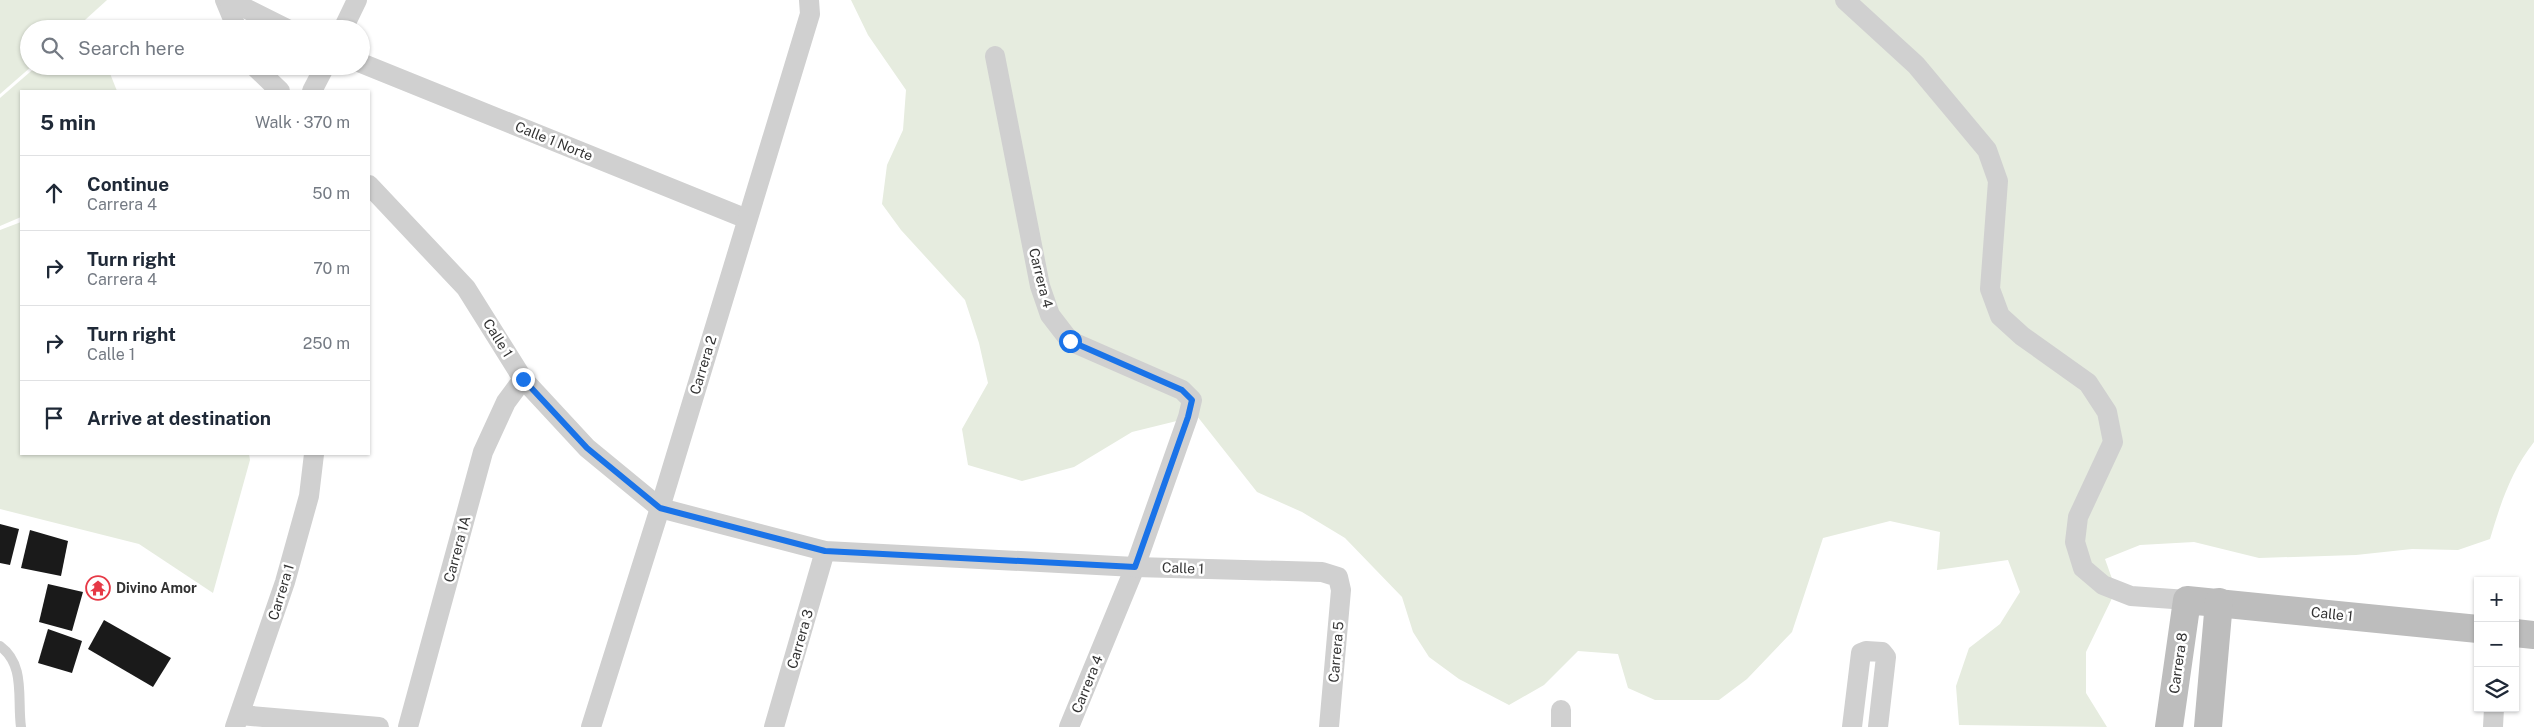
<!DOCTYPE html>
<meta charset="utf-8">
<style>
:root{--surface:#fff;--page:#f2f2f3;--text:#1f2937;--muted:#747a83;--line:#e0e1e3}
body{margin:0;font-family:"Public Sans",sans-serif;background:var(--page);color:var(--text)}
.controls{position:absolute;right:15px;bottom:15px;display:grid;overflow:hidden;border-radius:0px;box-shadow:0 1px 4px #0004}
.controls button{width:45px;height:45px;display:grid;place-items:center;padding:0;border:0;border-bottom:1px solid var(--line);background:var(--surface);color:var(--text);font:25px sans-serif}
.stop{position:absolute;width:15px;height:15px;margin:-11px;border:4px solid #1a73e8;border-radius:50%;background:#fff}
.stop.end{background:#1a73e8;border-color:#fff;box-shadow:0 1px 5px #0008}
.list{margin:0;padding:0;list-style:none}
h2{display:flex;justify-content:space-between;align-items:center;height:65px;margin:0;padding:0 20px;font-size:21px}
h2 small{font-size:16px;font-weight:400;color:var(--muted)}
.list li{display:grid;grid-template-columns:32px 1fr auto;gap:15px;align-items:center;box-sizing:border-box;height:75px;padding:0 20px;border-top:1px solid var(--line)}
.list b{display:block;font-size:19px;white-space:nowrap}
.list p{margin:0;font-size:16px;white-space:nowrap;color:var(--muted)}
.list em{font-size:16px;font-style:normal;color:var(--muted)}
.icon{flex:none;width:28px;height:28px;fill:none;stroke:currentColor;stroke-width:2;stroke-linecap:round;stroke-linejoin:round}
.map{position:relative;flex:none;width:2534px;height:727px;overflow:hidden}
.search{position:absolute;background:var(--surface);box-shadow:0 1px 4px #0004;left:20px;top:20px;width:350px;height:55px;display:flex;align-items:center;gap:12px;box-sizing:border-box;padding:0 18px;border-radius:28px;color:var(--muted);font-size:19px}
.panel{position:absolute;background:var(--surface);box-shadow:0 1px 4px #0004;left:20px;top:90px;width:350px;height:365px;border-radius:0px}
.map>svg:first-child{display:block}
</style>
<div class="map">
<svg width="2534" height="727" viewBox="0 0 2534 727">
<rect width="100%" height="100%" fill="#fff"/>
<g fill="#e6ecdf">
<path d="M0,0H107L75,29H29V66H32L0,94Z"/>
<path d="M851,0H2534V442C2511,471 2500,505 2490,539L2458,550L2412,549L2356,555L2259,558L2194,542L2140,545L2105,559L2116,590L2086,652V693L2107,727L1959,725L1956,686L1969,648L2000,624L2020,592L2008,560L1937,570L1940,532L1890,521L1823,538L1792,632L1747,679L1719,700H1655L1628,688L1618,654L1578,651L1544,685L1509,705L1459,679L1429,657L1413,632L1402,597L1345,538L1302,512L1257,492L1197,416L1132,432L1074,467L1022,481L968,465L962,429L988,383L979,343L965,300L901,230L882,204L887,165L903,130L906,90L868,35Z"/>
<path d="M37,66H107L117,91H21V217L0,226V98Z"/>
<path d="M21,222V454H249L250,460L213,593L139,544L0,509V230Z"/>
</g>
<g fill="#1a1a1a">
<path d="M0,524L19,529L10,565L0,563Z"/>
<path d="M30,530L68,541L61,576L21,568Z"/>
<path d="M48,584L83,592L72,631L39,622Z"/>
<path d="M104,620L171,658L153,687L88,649Z"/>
<path d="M48,629L82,641L72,673L38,663Z"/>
</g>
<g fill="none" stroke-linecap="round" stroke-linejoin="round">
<path stroke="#d0d0d0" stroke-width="10" d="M0,646C26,665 17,699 21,727"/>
<g stroke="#d0d0d0" stroke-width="20">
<path d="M225,0L237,29"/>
<path d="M229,0L287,29"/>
<path d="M1845,0L1916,65L1987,150L1998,181L1990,289L2000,316L2022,336L2088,383L2107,412L2113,442L2078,517L2075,542L2083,568L2103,585L2131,596L2187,600"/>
<path d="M343,29L357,0"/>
<path d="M995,56L1040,286L1050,315L1070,341L1182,390L1192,400L1188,417L1135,567L1069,727"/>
<path d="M361,63L747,219"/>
<path d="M254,66L280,91"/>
<path d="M312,91L325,66"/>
<path d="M369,185L466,288L523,379L587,448L660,508L825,551L1135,567L1322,572L1338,577L1341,590L1329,727"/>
<path d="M240,715L379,727"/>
<path d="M235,727L285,582L309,496L314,454"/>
<path d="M408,727L483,452L506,402L523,379"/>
<path d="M591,727L660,508L810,14L809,0"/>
<path d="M774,727L825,551"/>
<path d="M1561,727V710"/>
<path d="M1852,727L1861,653L1866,651L1882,652L1886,657L1878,727"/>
<path d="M2493,727L2494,708"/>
</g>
<g stroke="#bdbdbd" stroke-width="28">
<path d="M2515,633L2534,635"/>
<path d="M2169,727L2187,600L2478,629"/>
<path d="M2208,727L2219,602"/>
</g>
</g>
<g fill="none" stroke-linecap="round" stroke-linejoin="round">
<path stroke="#1a73e8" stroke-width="6" d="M523,379L587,448L660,508L825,551L1135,567L1188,417L1192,400L1182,390L1070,341"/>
</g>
<defs>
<g id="temple-ring" transform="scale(1.25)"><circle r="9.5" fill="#fff" stroke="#e63946" stroke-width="1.5"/><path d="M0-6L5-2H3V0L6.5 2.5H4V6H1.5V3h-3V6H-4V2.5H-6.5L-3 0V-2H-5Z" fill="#e63946"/></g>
</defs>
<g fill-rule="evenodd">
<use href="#temple-ring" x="98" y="588"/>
</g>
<g text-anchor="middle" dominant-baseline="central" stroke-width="5" stroke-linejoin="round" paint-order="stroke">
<g font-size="14" fill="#333" stroke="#fff">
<text transform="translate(554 141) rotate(22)">Calle 1 Norte</text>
<text transform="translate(1041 278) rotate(76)">Carrera 4</text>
<text transform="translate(498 338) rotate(58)">Calle 1</text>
<text transform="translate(703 365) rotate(-73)">Carrera 2</text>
<text transform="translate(457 549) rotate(-75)">Carrera 1A</text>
<text transform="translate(1183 568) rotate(2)">Calle 1</text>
<text transform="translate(281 592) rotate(-73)">Carrera 1</text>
<text transform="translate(2332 614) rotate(6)">Calle 1</text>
<text transform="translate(800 639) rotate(-74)">Carrera 3</text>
<text transform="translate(1336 652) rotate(-85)">Carrera 5</text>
<text transform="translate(2178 663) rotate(-82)">Carrera 8</text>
<text transform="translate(1087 684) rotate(-68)">Carrera 4</text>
</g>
<g font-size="14" font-weight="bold" fill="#333" stroke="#fff" text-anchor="start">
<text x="116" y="588">Divino Amor</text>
</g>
</g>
</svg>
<div class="controls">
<button>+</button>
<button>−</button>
<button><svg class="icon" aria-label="layers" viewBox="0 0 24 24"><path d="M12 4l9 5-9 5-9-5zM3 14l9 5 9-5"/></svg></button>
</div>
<div class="stop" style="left:1070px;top:341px"></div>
<div class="stop end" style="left:523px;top:379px"></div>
<div class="search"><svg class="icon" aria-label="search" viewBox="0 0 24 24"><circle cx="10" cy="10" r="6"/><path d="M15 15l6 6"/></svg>Search here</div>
<section class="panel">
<h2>5 min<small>Walk · 370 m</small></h2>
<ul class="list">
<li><svg class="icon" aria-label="ahead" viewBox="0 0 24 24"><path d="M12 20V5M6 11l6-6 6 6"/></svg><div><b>Continue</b><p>Carrera 4</p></div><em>50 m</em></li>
<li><svg class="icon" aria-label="right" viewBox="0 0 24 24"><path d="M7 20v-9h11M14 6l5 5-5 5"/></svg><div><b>Turn right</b><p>Carrera 4</p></div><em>70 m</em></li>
<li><svg class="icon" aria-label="right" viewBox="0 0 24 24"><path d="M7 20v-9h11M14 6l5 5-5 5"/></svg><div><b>Turn right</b><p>Calle 1</p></div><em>250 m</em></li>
<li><svg class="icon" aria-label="arrive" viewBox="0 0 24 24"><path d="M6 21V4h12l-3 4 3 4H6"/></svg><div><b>Arrive at destination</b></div></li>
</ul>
</section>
</div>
